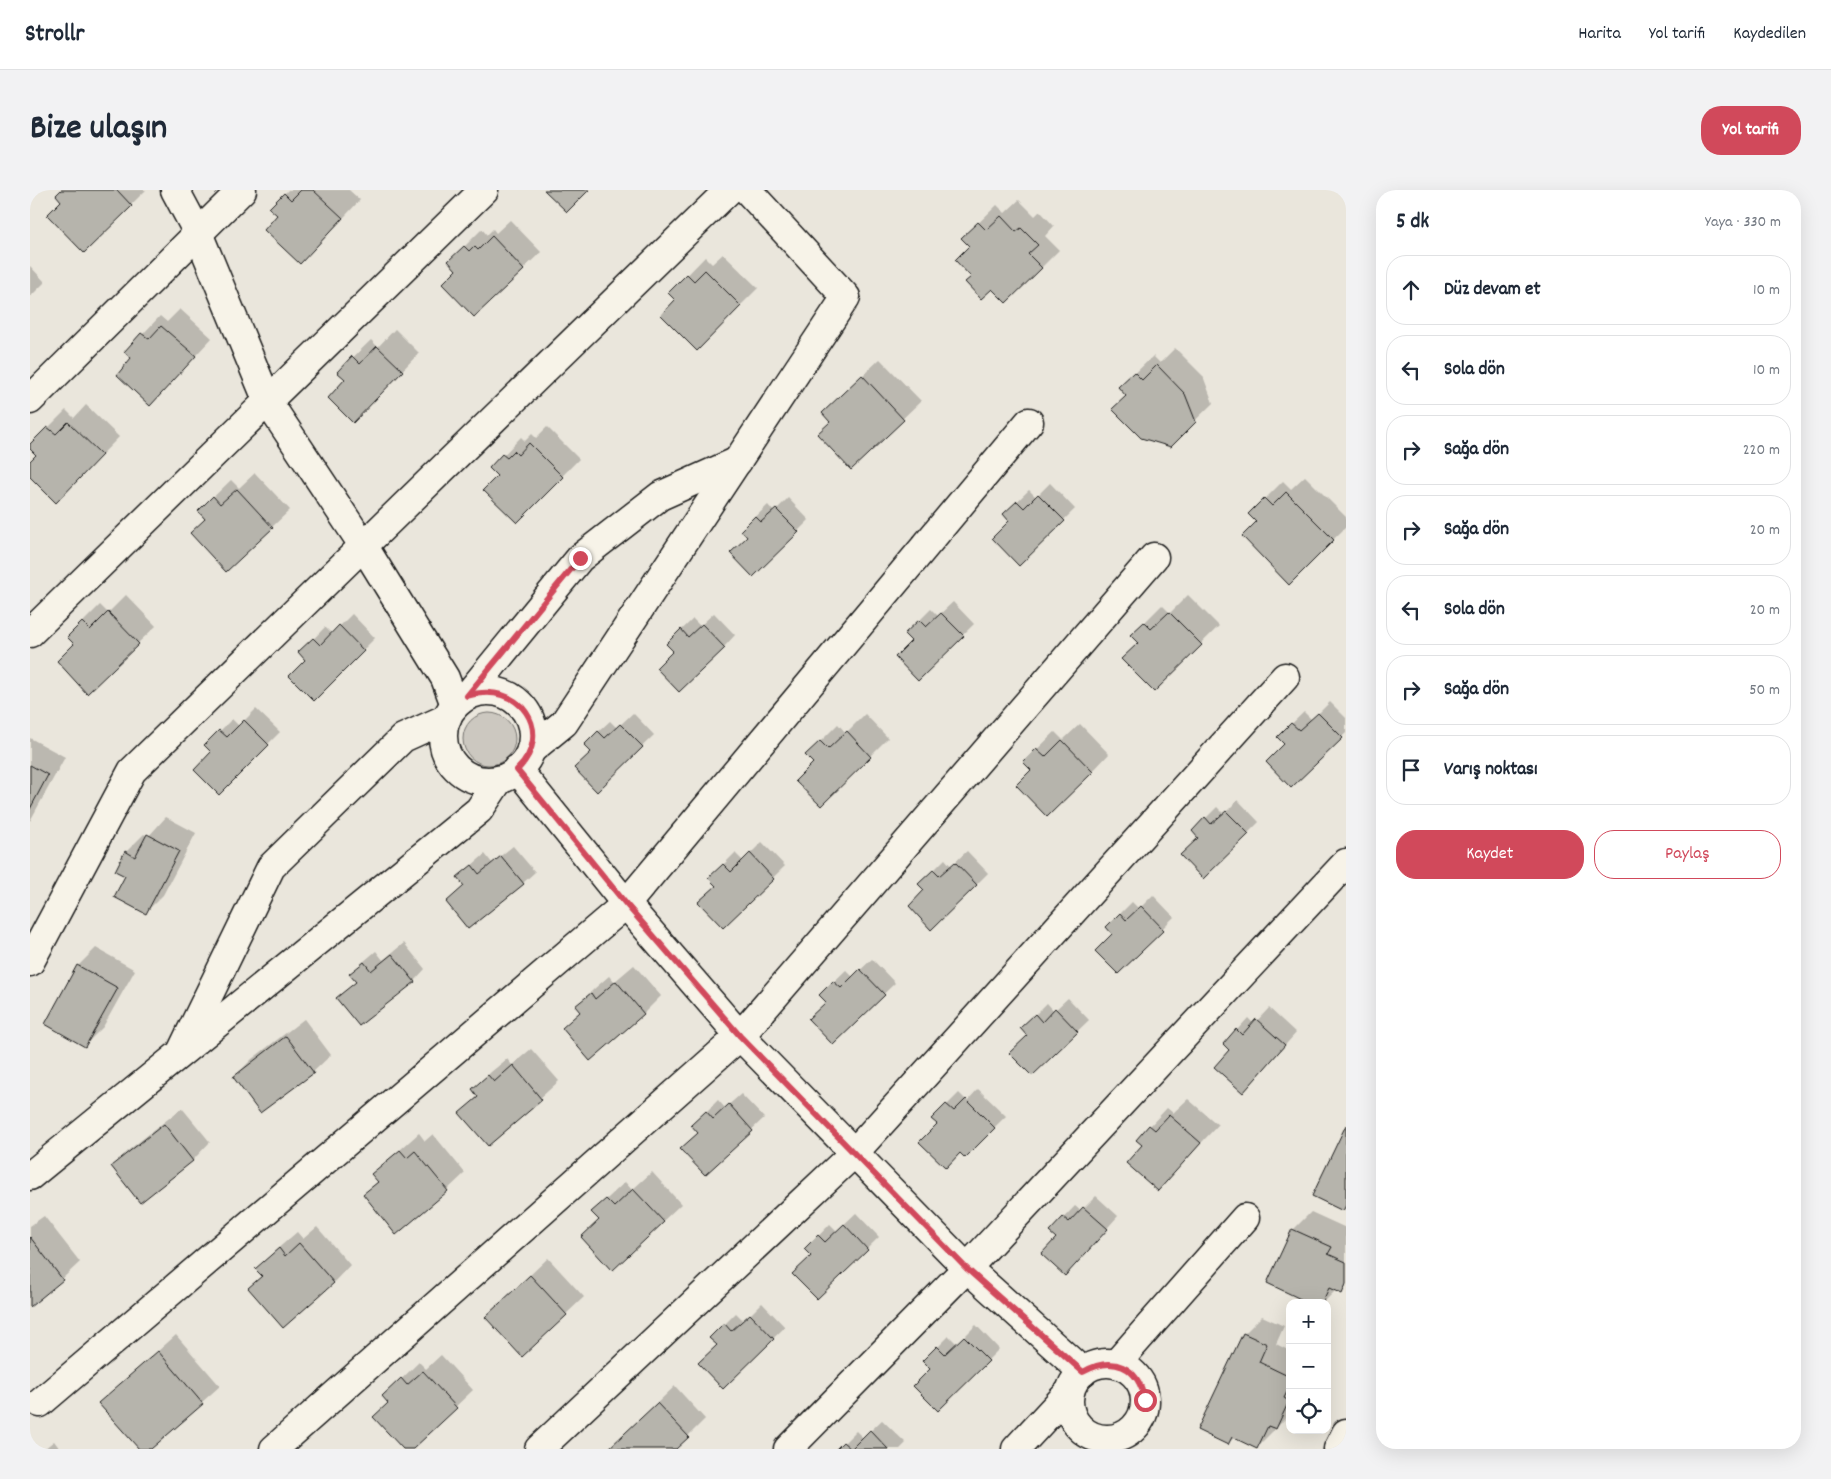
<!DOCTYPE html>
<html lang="tr">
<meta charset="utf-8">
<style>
:root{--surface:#fff;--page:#f2f2f3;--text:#1f2937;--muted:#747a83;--line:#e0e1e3;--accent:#d1495b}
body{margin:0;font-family:Dekko,sans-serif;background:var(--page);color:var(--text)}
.controls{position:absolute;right:15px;bottom:15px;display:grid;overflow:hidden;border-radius:10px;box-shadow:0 5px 20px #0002}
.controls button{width:45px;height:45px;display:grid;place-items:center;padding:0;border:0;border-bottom:1px solid var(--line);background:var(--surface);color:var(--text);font:25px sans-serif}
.stop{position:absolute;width:15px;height:15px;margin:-11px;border:4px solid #d1495b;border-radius:50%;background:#fff}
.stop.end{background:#d1495b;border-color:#fff;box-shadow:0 1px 5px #0008}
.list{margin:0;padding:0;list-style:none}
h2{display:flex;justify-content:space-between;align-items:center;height:65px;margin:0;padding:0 20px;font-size:21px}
h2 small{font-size:16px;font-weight:400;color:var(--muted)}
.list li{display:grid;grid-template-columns:32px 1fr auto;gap:15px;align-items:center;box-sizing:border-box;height:70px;margin:0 10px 10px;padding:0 10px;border:1px solid var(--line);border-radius:20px}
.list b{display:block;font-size:19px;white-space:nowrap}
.list em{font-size:16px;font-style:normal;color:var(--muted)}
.actions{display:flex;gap:10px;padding:15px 20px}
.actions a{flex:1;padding:11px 0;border:1px solid var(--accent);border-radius:20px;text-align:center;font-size:18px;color:var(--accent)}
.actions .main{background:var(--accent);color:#fff}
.icon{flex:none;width:28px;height:28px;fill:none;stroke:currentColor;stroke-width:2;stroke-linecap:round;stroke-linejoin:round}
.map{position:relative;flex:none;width:1316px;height:1259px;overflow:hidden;border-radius:20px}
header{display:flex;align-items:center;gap:30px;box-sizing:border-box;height:70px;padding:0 25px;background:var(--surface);border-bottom:1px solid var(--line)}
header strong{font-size:24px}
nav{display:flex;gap:28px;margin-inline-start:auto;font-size:18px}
.intro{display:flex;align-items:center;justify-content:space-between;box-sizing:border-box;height:120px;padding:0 30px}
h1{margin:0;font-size:35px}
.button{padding:12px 22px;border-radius:20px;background:var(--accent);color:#fff;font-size:18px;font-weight:700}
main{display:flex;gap:30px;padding:0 30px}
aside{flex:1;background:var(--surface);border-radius:20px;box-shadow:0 5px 20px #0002}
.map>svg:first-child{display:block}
</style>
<header>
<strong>Strollr</strong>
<nav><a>Harita</a><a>Yol tarifi</a><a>Kaydedilen</a></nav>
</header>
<div class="intro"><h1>Bize ulaşın</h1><a class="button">Yol tarifi</a></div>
<main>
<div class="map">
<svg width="1316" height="1259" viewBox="0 0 1316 1259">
<rect width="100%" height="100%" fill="#eae6dc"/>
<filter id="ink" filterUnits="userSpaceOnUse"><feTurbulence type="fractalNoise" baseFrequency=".02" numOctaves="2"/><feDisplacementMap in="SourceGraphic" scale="10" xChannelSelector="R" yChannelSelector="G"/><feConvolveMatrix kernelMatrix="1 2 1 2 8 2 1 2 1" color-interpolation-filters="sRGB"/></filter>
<g filter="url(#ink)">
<circle fill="#ccc8c0" stroke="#74726e" cx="459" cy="549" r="26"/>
<g fill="#0003">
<path d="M32,0H116L54,61L33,11Z"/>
<path d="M258,0H319L330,10L288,55L241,18Z"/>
<path d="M989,10L1005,26L1010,21L1024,36L1015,46L1029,60L1011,78L962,97L943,87L940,56L933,48L967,15L975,23Z"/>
<path d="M480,30L511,62L444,126L428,80L420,71L452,39L457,45L463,39L466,43Z"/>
<path d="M693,64L728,98L667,159L647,110L640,103L675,67L682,74Z"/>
<path d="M0,76L15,92L0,107Z"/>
<path d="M150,119L182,148L120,214L103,168L96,162L130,126L137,132Z"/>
<path d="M365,139L389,163L341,213L309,181L341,150L348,157Z"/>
<path d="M1145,158L1173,186L1183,213L1140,255L1090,198L1123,166L1130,173Z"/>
<path d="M850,169L891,211L821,278L801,232L811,206Z"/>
<path d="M56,215L89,247L26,311L0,286V272L8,265L0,256L36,220L44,228Z"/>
<path d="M517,237L549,269L487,332L469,286L461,278L491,247L495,251L502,244L506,248Z"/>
<path d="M225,283L260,320L242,337L176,329L169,321L201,290L209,298Z"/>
<path d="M1275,286L1316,327V337L1259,393L1227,332L1220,324L1253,291L1261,299Z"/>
<path d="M1020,293L1045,319L989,374L980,331L974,324L999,300L1006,307Z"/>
<path d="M758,308L779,330L768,341L712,340L738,315L744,322Z"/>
<path d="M96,405L126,436L108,453L45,454L38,447L70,415L78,423Z"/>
<path d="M1158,405L1189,436L1124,500L1110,453L1102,445L1132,415L1140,423Z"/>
<path d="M923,412L944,434L888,489L883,451L876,444L901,419L908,426Z"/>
<path d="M684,423L705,445L694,457L645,461L637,454L663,429L670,436Z"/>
<path d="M322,424L345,448L284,509L277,470L270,463L295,437L302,444Z"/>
<path d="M1300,512L1316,528V543L1261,596L1256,554L1248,547L1274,522L1282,530Z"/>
<path d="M226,519L250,542L189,603L183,562L176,555L202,529L209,536Z"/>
<path d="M603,523L624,545L567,600L563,561L567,543L580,531L587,538Z"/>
<path d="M835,524L858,548L791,615L785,573L777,565L808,534L816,543Z"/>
<path d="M1050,534L1079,564L1062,582L1002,580L994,572L1025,542L1033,550Z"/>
<path d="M0,548L35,567L0,631Z"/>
<path d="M1208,610L1229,632L1218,643L1170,647L1163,641L1187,617L1194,624Z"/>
<path d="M136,627L166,643L133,705L116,722L97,685L96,662L114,644L118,647Z"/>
<path d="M732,652L755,676L693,736L687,695L680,688L705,663L713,671Z"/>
<path d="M483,656L505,682L493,693L418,712L435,695L429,687L441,676L455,664L462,673Z"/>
<path d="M937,661L958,683L946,695L896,700L890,694L915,669L921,676Z"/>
<path d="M1123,705L1144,727L1088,782L1084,744L1077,737L1102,712L1109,719Z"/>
<path d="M374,753L395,779L384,791L308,808L327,791L321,784L333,772L346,761L353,770Z"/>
<path d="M66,758L105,780L73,837L55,855L48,776Z"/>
<path d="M842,769L865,793L803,853L797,812L790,805L816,780L823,787Z"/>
<path d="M604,775L631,806L613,824L534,838L551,821L547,816L564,799L579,786L584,792Z"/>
<path d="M1038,808L1059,830L1002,885L999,846L1003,827L1017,813L1024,821Z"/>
<path d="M1239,818L1266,843L1224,890L1201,860L1207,840L1218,828L1224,834Z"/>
<path d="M274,829L301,865L283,882L231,922L204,887L222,869Z"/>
<path d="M501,859L529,891L458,955L431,923L449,905L444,899L461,882L477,869L482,875Z"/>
<path d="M948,899L976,926L935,966L903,929L929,903L937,911Z"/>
<path d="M711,904L734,928L675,984L669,942L674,924L688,910L695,918Z"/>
<path d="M1158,909L1188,935L1128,999L1114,955L1120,936L1137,918L1143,923Z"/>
<path d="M152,918L180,952L163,970L110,1011L83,976L100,959Z"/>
<path d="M389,943L395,951L403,944L435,983L417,1000L334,1005L348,991L343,984Z"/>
<path d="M622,982L651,1014L582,1079L570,1030L563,1022L595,992L602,1000Z"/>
<path d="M1066,1006L1088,1026L1046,1073L1021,1041L1045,1016L1051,1021Z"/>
<path d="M1281,1022L1316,1038V1098L1311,1102L1306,1100L1293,1113H1282L1263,1040Z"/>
<path d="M826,1023L849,1047L787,1108L782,1065L776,1059L800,1034L807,1041Z"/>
<path d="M14,1026L50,1072L32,1089L0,1115V1036Z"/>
<path d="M287,1037L320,1075L303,1093L220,1098L232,1085L227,1079L245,1061L267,1042L273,1049Z"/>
<path d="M518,1068L554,1107L536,1124L474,1110Z"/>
<path d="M732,1113L755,1137L693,1197L688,1155L681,1148L706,1123L714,1131Z"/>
<path d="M1232,1126L1254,1136L1246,1154L1260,1161V1224L1227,1257L1205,1247L1197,1254L1168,1240L1215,1143Z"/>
<path d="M946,1135L969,1159L908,1220L901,1179L894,1171L919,1146L927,1154Z"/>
<path d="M146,1145L190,1196L119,1259H111L70,1213Z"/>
<path d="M411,1165L443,1200L381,1259H375L360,1213L354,1206L389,1172L396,1179Z"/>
<path d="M645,1196L675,1229L658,1246L644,1259H579Z"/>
<path d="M852,1230L876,1253L870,1259H808L826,1241L833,1248Z"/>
<path d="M24,1251L30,1259H14Z"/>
</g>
<g fill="#b6b4ac" stroke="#1c1c1c">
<path d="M31,0H87L102,16L54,63L17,25L31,11L26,5Z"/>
<path d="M271,0H283L313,28L270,74L234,40L247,25L239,18L254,3L261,10Z"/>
<path d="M514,0H559L537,22Z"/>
<path d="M971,26L986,42L991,38L1008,55L998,64L1012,78L976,113L962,99L951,109L935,92L941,87L925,70L939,56L931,48L948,32L956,40Z"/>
<path d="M462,46L494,80L444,127L412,94L426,80L418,71L434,56L439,61L444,56L448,60Z"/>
<path d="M675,80L711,116L667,161L631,125L645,110L638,103L657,84L664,91Z"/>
<path d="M131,136L166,166L120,216L87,185L101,168L94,162L111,143L119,149Z"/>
<path d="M347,156L373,181L323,233L298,208L315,189L307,182L322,166L330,174Z"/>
<path d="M1127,175L1155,204L1166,232L1141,257L1111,248L1082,219L1096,206L1088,197L1104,182L1112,190Z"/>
<path d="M832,185L874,230L821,280L787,244L800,232L792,223Z"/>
<path d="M38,232L72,265L26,313L0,287V271L6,265L0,259V254L17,237L26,244Z"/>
<path d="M499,253L533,287L487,333L453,300L467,286L459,278L472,264L477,268L484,261L488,265Z"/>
<path d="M207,299L243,338L196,382L160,343L175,329L168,321L183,306L190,314Z"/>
<path d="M1256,302L1304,350L1259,395L1212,346L1226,332L1218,324L1234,308L1242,316Z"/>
<path d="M1008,304L1035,331L989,376L962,348L979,331L973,324L987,311L994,318Z"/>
<path d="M746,319L769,342L723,387L700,363L717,347L711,340L725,326L731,332Z"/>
<path d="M78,422L109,454L57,504L27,471L44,454L37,447L52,432L60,440Z"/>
<path d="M1139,422L1172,455L1124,502L1091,469L1108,453L1100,445L1114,432L1121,439Z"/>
<path d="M911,423L934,446L888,491L865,467L881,451L874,444L889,430L896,437Z"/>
<path d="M672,434L695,458L649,502L626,478L643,461L636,454L651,439L658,447Z"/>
<path d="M309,435L334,461L284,511L259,486L275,470L268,462L283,448L290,455Z"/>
<path d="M1288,523L1313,548L1261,598L1236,572L1254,554L1247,547L1261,533L1269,540Z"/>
<path d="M214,530L239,555L189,605L164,580L181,562L174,555L189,540L197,547Z"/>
<path d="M590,534L613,557L567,602L544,578L561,562L554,555L568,541L575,548Z"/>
<path d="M817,541L841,567L791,616L765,591L783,573L775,565L790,551L798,559Z"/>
<path d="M1032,550L1063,582L1017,627L986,595L1001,580L993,572L1006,559L1015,567Z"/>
<path d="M0,575L18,585L0,619Z"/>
<path d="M1196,621L1219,644L1173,689L1150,665L1168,648L1162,641L1175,627L1181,634Z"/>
<path d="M117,644L149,661L116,724L84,707L95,686L85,681L95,661L105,667Z"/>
<path d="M720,663L744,689L693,738L668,712L686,696L678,688L693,674L701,682Z"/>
<path d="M471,666L494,694L438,739L416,712L434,696L427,687L442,675L449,684Z"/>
<path d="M925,672L947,695L901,740L879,716L894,700L888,694L903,680L909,686Z"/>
<path d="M1111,716L1134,740L1088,784L1065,761L1082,744L1076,737L1090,723L1096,730Z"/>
<path d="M362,764L385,792L329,836L306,808L326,792L319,784L334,772L341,781Z"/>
<path d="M47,775L88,798L55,857L15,834Z"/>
<path d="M830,779L855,805L803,855L778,829L796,812L789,805L803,791L811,798Z"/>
<path d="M586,791L614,824L560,871L532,838L550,822L545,816L561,803L565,809Z"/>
<path d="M1025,818L1048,842L1002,886L979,863L997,846L990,838L1005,824L1012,832Z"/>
<path d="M1226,829L1255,855L1213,903L1184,877L1199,860L1193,854L1206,839L1212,845Z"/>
<path d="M256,846L284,883L230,923L203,887Z"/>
<path d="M483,875L512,910L458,956L429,923L448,907L442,899L458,885L464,892Z"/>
<path d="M936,909L965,938L935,968L930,963L916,978L889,952L907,934L901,929L916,914L924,921Z"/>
<path d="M699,914L723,941L675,985L650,959L668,943L661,935L676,921L683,929Z"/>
<path d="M1139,925L1171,953L1128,1001L1096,973L1112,955L1106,950L1119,935L1125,940Z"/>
<path d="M134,934L163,971L110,1013L81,976Z"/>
<path d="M1316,935V1015L1313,1021L1282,1006Z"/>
<path d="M370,960L377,968L385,961L418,1001L366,1045L333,1004L348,992L341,984Z"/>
<path d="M603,999L634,1032L582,1081L551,1047L569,1030L561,1022L576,1009L584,1017Z"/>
<path d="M1053,1017L1078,1039L1035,1086L1011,1064L1026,1048L1019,1042L1033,1027L1039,1032Z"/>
<path d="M814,1034L838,1060L787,1109L762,1084L781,1066L774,1059L788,1045L795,1052Z"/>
<path d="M1262,1039L1302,1057L1298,1064L1316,1072V1094L1312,1104L1299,1098L1292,1113H1279L1237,1093Z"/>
<path d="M0,1047L33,1090L0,1117Z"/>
<path d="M269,1053L304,1093L253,1138L218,1098L232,1086L225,1079L249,1058L255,1066Z"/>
<path d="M500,1085L537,1125L492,1167L455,1127Z"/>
<path d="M720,1124L744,1149L693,1199L668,1173L687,1155L679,1148L694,1133L701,1141Z"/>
<path d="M1213,1143L1237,1154L1229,1172L1260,1187V1196L1254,1208L1259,1211L1246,1239L1238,1236L1227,1259L1202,1247L1198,1255L1167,1240Z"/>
<path d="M934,1146L959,1171L908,1221L883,1196L900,1179L892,1171L907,1156L915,1164Z"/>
<path d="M128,1161L173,1214L121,1259H109L68,1213Z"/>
<path d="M393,1181L427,1218L383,1259H373L343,1227L358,1213L352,1206L371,1188L377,1195Z"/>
<path d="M627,1213L659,1247L646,1259H578Z"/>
<path d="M840,1240L858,1259H821Z"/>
<path d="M813,1252L821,1259H806Z"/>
</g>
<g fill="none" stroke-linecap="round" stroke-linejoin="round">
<g stroke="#1c1c1c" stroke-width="31">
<g id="minor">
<path d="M145,0L168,43L238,212L333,355L415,488L425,515"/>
<path d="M0,210L212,0"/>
<path d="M0,443L454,0"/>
<circle cx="458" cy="546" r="45"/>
<path d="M437,506L550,368L630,306L708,271"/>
<path d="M501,560L534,533L816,107L717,0"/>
<path d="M487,579L596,714L710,846L937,1078L1053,1182"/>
<path d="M0,772L102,581L699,0"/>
<path d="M152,860L241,677L373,548L417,528"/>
<path d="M0,986L449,620L469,590"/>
<circle cx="1077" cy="1211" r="38"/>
<path d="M1086,1174L1215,1028"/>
<path d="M10,1213L596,714L999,232"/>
<path d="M244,1259L710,846L1124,367"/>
<path d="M509,1259L823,964L1255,487"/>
<path d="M758,1259L937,1078L1316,673"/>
<path d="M986,1259L1040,1201"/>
<path d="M1308,1259L1316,1243"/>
</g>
</g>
<use href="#minor" stroke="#f7f3e8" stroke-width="28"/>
</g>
</g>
<g fill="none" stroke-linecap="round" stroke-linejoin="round" filter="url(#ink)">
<path stroke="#d1495b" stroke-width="6" d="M550,368L437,506C489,489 526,542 487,580L596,714L710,846L936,1078L1053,1182C1083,1165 1108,1176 1115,1210"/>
</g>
</svg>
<div class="controls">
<button>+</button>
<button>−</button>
<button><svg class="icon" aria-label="locate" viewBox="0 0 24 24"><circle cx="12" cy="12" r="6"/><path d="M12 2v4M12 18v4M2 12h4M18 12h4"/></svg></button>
</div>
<div class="stop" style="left:1115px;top:1210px"></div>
<div class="stop end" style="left:550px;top:368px"></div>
</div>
<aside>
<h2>5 dk<small>Yaya · 330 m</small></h2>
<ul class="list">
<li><svg class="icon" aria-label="ahead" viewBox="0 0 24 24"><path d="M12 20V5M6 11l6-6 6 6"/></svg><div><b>Düz devam et</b></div><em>10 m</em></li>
<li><svg class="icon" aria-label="left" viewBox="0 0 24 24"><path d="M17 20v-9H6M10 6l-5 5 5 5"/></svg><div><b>Sola dön</b></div><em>10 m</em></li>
<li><svg class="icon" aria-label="right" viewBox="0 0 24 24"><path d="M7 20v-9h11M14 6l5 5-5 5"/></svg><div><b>Sağa dön</b></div><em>220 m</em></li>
<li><svg class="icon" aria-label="right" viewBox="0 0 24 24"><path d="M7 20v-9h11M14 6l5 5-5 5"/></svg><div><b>Sağa dön</b></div><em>20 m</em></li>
<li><svg class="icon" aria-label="left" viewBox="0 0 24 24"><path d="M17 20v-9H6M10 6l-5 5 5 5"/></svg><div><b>Sola dön</b></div><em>20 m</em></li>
<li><svg class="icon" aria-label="right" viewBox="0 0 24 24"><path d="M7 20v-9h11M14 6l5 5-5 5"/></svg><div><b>Sağa dön</b></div><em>50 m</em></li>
<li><svg class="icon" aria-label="arrive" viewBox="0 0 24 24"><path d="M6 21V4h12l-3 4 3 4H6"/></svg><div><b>Varış noktası</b></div></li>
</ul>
<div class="actions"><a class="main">Kaydet</a><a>Paylaş</a></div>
</aside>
</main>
